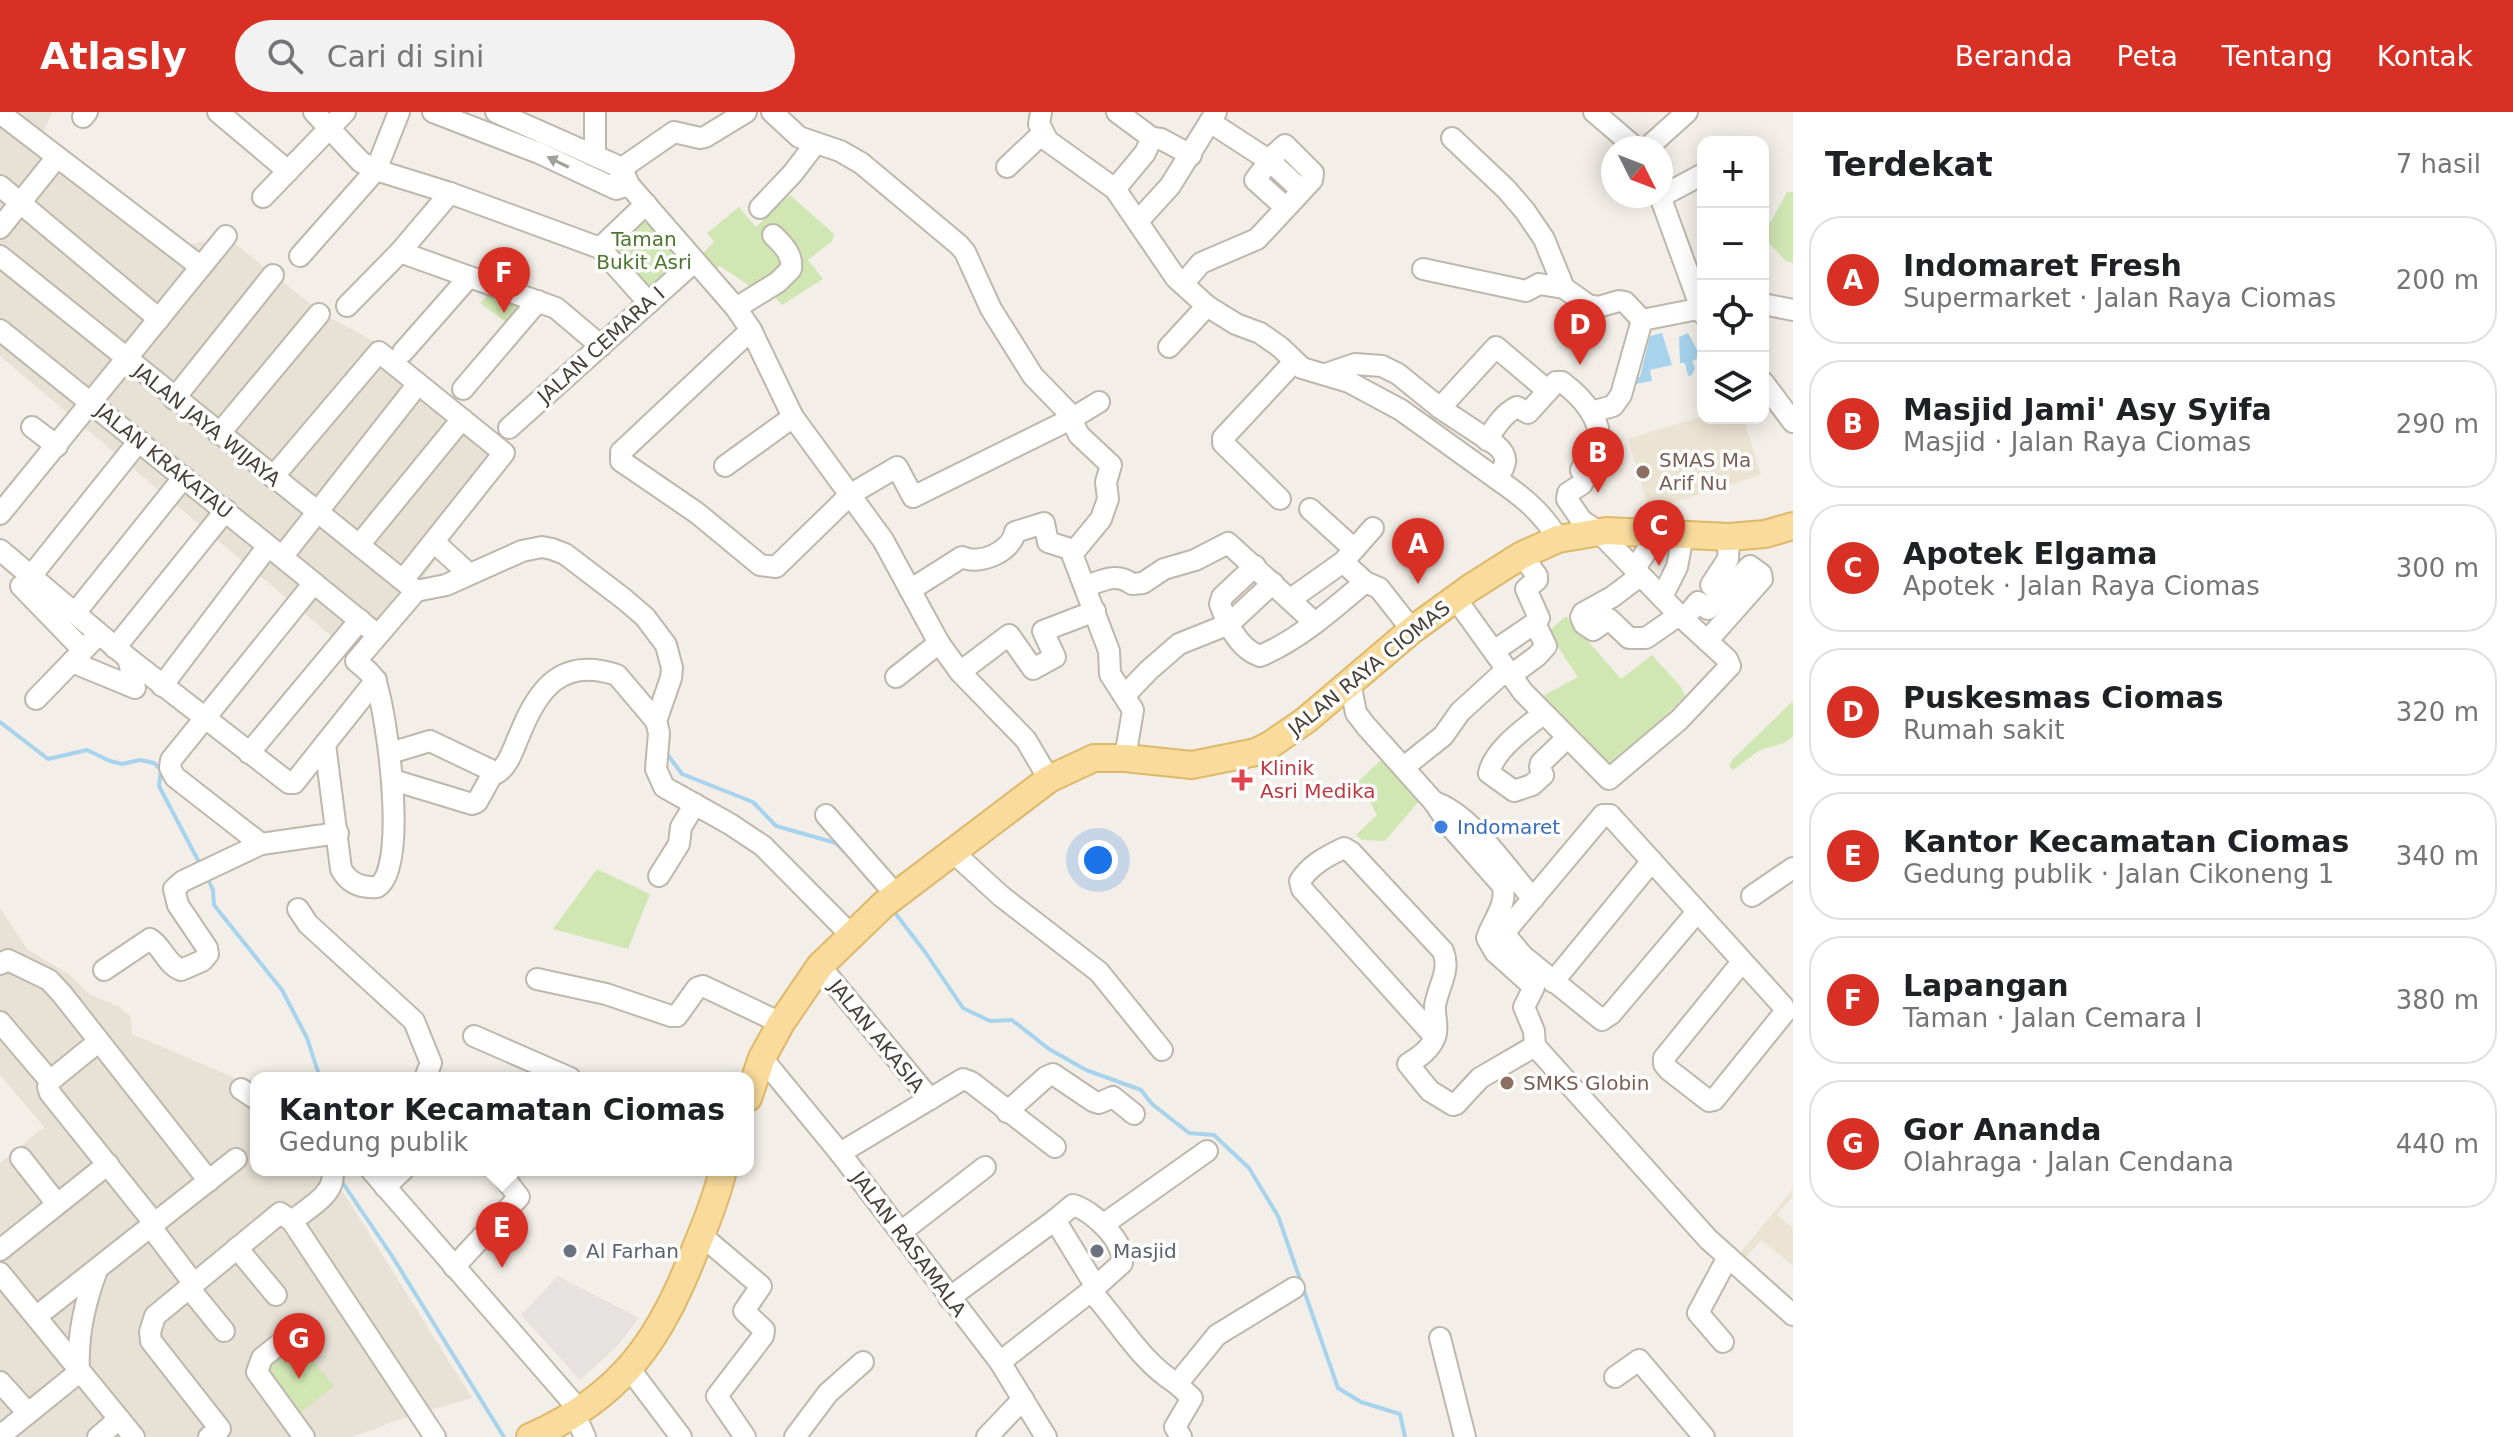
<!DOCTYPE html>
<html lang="id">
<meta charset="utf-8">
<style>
:root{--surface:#fff;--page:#f2f2f2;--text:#202124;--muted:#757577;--line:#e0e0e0;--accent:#d93025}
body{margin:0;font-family:"DejaVu Sans",sans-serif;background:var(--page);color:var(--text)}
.controls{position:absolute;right:24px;top:24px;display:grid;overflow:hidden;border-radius:16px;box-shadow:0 4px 20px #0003}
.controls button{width:72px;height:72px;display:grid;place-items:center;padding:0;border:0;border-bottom:2px solid var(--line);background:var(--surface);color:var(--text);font:40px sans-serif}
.compass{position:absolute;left:1601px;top:24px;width:72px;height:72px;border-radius:50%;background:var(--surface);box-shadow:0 4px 20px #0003;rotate:132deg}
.you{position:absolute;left:1098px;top:748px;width:28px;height:28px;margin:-20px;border:6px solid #fff;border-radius:50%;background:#1a73e8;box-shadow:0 0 0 12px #1a73e833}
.badge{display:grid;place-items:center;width:52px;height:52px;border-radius:50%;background:var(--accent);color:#fff;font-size:26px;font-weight:700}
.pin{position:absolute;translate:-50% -66px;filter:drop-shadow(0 2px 4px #0008)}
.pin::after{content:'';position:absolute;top:42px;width:28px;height:24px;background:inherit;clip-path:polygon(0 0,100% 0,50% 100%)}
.popup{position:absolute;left:250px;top:960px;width:504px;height:104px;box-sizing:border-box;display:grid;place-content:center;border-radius:16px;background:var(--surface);filter:drop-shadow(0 2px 6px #0005);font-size:26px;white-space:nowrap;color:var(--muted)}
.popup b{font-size:30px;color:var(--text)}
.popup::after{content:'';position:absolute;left:50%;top:100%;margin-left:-16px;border:16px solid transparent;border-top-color:var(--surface)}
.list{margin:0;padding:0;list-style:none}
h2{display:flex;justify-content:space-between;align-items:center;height:104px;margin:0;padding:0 32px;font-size:34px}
h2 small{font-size:26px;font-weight:400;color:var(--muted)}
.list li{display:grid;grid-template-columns:52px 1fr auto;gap:24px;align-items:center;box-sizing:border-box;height:128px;margin:0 16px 16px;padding:0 16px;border:2px solid var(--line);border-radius:32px}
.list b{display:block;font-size:30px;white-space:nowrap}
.list p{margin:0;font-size:26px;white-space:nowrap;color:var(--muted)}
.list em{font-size:26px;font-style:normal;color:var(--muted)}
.icon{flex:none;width:44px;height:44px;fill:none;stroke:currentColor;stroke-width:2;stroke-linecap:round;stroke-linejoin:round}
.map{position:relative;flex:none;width:1793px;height:1325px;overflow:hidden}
header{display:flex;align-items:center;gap:48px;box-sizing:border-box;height:112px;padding:0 40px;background:var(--accent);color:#fff}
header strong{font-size:38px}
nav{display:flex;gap:44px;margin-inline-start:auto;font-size:28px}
.search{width:560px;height:72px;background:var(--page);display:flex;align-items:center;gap:20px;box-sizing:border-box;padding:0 28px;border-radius:44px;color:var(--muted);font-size:30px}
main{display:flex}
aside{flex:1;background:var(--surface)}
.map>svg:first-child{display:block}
</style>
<header>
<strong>Atlasly</strong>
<div class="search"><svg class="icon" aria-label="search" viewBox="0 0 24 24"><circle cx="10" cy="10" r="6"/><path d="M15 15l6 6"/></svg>Cari di sini</div>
<nav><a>Beranda</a><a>Peta</a><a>Tentang</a><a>Kontak</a></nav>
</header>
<main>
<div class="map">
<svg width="1793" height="1325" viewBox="0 0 1793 1325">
<rect width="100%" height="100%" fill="#f3efe8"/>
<g fill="#e7e1d6">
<path d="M0,0H52L43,21L190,132L228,126L322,201L375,230L517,336L362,550L0,244Z"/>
<path d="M0,796L27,837L70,863L89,882L119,895L131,905L132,922L237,967L256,985V1058H329L472,1286L415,1302L352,1325H0V1051L44,1015L0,963Z"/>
</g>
<g fill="#ece4d3">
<path d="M1703,304V306H1743L1761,363L1649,398L1628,327Z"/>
<path d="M1793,1077V1084L1777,1103L1793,1116V1154L1761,1128L1742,1150L1735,1147Z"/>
</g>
<g fill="#d0e6b3">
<path d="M1787,80H1793V151L1786,149L1763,125V115L1772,108Z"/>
<path d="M790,83L834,122L832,129L808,148L823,167L782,193L766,176L757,179L720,154L715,158L700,144L714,130L707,121L739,95L756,115Z"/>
<path d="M646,92L694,150L649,191L600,136Z"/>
<path d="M493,179L523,192L506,210L480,191Z"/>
<path d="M1566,504L1621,567L1652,543L1681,575L1685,584L1599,670L1526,593L1578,565L1548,520Z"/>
<path d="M1793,589V625L1784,631L1760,638L1733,658L1729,654L1733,647Z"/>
<path d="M1392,637L1421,672L1413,683L1420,688L1385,729L1362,728L1356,723L1377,703L1367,684L1356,672Z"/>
<path d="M597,757L650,782L628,837L553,817Z"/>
<path d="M299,1232L334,1274L298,1303L264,1260Z"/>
</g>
<path fill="#e5e2e0" d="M558,1164L639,1206L617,1234L580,1268L521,1203Z"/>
<g fill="#a7d3ed">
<path d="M1662,221L1672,253L1650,258L1652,269L1636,272L1635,267L1640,265L1650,224Z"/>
<path d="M1688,221L1701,245L1692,249L1695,256L1692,263L1688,264L1685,251H1680L1679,225Z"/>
</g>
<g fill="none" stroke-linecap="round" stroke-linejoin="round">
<g stroke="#a7d3ed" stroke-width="4">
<path d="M465,0L467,1"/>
<path d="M490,10L543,32"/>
<path d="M0,610L48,647L87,638L110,649L122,652L140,648L154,651L161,658L159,674L200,752"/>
<path d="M665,639L682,662L753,690L776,714L836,731L849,744"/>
<path d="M206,763L213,778L214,793L282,878L307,926L320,966"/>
<path d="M892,797L925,840L963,896L990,909L1012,908L1049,937L1086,958L1141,978L1152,992L1189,1021L1214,1023L1249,1056L1278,1104L1338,1276L1361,1290L1400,1302L1405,1325"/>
<path d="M340,1067L392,1144L504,1325"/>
</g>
<g stroke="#beb7ab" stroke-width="24">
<g id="minor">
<path d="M218,0L288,59"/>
<path d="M399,0L376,58L450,81L600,136L649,191"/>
<path d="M433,0L539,41L616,77L629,73"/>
<path d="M496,0L622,56L629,73L736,196L751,218L793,305L883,428L939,531L960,560L1026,628L1049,667"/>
<path d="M595,0V43"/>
<path d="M772,0L799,25L840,39L861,51L959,133L965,140L991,197L1033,264L1067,299L1079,323L1111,353L1106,370L1108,387L1101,407L1072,442L1109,539L1110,562L1133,598L1125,646"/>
<path d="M1041,0L1039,12L1048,29L1115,77L1176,166L1207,194L1236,212L1260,221L1280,235L1302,256L1349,270L1401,298L1497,367C1506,353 1510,345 1496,333L1440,296L1398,262L1382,254L1355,252L1326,262"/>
<path d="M1594,0L1636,36"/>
<path d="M0,1L201,155"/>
<path d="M83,5L87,0"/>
<path d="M1210,10L1270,49L1301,78"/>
<path d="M1152,26L1161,27L1191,43"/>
<path d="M1452,26L1506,77L1525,99L1544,127L1564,176L1588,193L1598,195L1619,189L1625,190L1642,208"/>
<path d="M1647,36L1687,0"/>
<path d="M1007,55L1043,21"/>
<path d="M619,68L622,56L674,20L700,26L705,25L746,0"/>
<path d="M0,74L159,207"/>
<path d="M1115,77L1145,41L1152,26L1117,0"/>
<path d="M1660,84L1703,202"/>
<path d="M263,85L345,0"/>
<path d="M1660,85L1703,62"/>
<path d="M760,96L793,61L816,31"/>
<path d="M1139,108L1170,74L1216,0"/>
<path d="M0,116L57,45"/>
<path d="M600,136L646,92"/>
<path d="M400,140L556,196L601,234"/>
<path d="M0,144L416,479"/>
<path d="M300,144L376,58L361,50L314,0"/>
<path d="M1423,157L1526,179L1539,172L1564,176"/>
<path d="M1183,172L1201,151L1257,127L1312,68L1313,61L1285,33L1274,43L1255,68L1285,95"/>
<path d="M1763,192L1793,198"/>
<path d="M347,194L400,140L450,81"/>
<path d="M736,196L778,170L791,157C793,142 783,133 773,123"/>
<path d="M0,218L282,445L418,272"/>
<path d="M751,218L621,340V349L697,401L760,453L776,455L851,382L897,355L913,385L1071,307L1099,290"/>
<path d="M1169,235L1207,194"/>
<path d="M403,240L469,165"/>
<path d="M1763,270L1793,310"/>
<path d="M463,277L538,189"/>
<path d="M174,287L273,163"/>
<path d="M1440,296L1496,235L1548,279"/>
<path d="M1591,300L1613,294L1621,283L1642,208L1703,196"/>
<path d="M32,315L57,334"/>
<path d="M509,316L694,150"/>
<path d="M219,322L319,202"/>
<path d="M725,354L793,305"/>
<path d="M273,365L379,240L504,341L403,468"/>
<path d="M1497,367C1522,384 1543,401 1558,427"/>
<path d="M1280,387L1223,331V326L1294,250"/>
<path d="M1310,397L1354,437"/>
<path d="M0,402L226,124"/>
<path d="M434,430L469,462"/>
<path d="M359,433L462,307"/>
<path d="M0,438L128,546L289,671H294L376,568"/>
<path d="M1522,443L1537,464V468L1526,477L1539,506L1535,511"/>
<path d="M282,445L369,516"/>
<path d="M1343,450L1365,470L1379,476L1412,518"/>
<path d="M1255,454L1222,485L1220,492C1227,512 1239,537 1260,544C1300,527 1333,497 1365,470"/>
<path d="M1634,458L1659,420"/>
<path d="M31,464L139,329"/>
<path d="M1640,464L1612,485L1583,501L1581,505L1584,512L1593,518L1609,507L1629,526H1646L1679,503"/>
<path d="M314,471L171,648L170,656L175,665L261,732L338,721"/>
<path d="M21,474L83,538"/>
<path d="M1086,474C1103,469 1116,460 1132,472L1143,471L1164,457L1195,448L1228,431L1315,511"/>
<path d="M910,478L962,445C980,454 1012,439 1015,420L1044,411L1048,430L1073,438"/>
<path d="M1295,484L1343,450L1373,416"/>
<path d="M1721,484L1711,473L1728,447L1729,425"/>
<path d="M1662,485L1677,455L1683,423"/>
<path d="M1456,487L1523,580L1609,667L1679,608L1730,554L1727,547L1679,503L1598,419L1582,409L1567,387L1568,381L1582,372L1585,366L1581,358L1587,345L1600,331C1600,305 1582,285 1562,270H1556L1528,301L1517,295C1504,301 1495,315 1487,328"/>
<path d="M75,501L184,365"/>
<path d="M1684,507L1698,490L1708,497L1750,454L1761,462L1762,467L1707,529"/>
<path d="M115,536L226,398"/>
<path d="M1494,539L1535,511L1546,534L1537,544L1510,564"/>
<path d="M72,550L135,576L128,546"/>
<path d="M960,560L1009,523L1033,557L1055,545L1043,519L1095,499"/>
<path d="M896,565L939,531"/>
<path d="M1350,570L1356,601L1366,614L1434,690C1470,701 1508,758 1533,787"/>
<path d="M162,574L268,434"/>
<path d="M1125,583L1149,558L1179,532L1229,512L1273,471"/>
<path d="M36,587L99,522"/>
<path d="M1543,602C1525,616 1494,638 1489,661L1514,679L1532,673L1543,663L1540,655L1541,651L1567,626"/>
<path d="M325,632L341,757C349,772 362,776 377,775C409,757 387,604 376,571C374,563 363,555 356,549L416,479L446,473L522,439L542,435L552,437L565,442L624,487L645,505L666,533L672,556L671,566L656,609"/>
<path d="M249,641L360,508"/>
<path d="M390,641L430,629L497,661C509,653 513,637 519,624C537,578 561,544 617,563L656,609L659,621L656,657L664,675L730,712L763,734L851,823"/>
<path d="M1404,655L1443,624L1460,600L1506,558"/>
<path d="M393,668L472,692L477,690L493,661"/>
<path d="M1434,690L1450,714L1502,773C1509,790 1492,810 1487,826L1495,840L1534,875L1524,895L1534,919L1535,934L1480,966L1456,992L1453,993L1430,979L1408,952C1419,945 1430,938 1435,925C1439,915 1434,905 1435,894C1438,874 1451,859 1443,839L1351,740L1344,736C1327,744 1310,753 1300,769L1302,777L1435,925"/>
<path d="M826,703L896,783"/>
<path d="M954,741L1001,784L1099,860L1162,938"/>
<path d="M659,764L679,732L681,715L695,692"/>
<path d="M1752,784L1793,756"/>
<path d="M298,797L308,812L414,909L431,951L425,966"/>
<path d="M1697,800L1611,902L1602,908L1523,844L1506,824L1509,815L1603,703H1610L1783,894L1785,900L1714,988L1709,989L1669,958L1664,952V946L1742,850"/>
<path d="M0,852L8,848L49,868L62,882L209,1069"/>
<path d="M820,854L930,987L840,1041"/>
<path d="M104,858L150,827C163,835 166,852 181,858L202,849L208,842L207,836L178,793L174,777L183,769L261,732"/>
<path d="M537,867L606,882L671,904H677L697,876L703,874L781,911"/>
<path d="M1553,870L1652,749"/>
<path d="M0,910L50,969"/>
<path d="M474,924L570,966"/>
<path d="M1535,934L1708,1127L1793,1203"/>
<path d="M762,946L840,1041L1000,1250L1046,1325"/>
<path d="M50,969L48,975L50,981L155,1112"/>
<path d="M50,969L98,930"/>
<path d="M241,977L256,987"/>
<path d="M930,987L963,967L971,970L1055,1035"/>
<path d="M1007,1000L1046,965L1053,962L1093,989L1099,991L1113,985L1134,1002"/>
<path d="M21,1046L57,1092"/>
<path d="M371,1058L581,1300"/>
<path d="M385,1075L403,1058"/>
<path d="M292,1109C308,1096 338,1081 332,1058"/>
<path d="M1104,1112L1207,1039"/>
<path d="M151,1115L194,1172"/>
<path d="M901,1120L985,1055"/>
<path d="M701,1123L761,1174L744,1199L764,1218L763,1224L717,1284L745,1325"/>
<path d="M237,1136L276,1183"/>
<path d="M0,1138L108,1052"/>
<path d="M454,1155L519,1085L498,1058"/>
<path d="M0,1161L134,1325"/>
<path d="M189,1176L224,1219"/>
<path d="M1091,1179C1120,1211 1140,1249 1177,1272L1217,1223L1294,1176"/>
<path d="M949,1186L1055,1108L1096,1175"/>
<path d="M37,1204L236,1047"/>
<path d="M1440,1226L1465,1325"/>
<path d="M1723,1230L1698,1201L1728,1145"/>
<path d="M277,1234L262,1246L257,1260L304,1325"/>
<path d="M1000,1250L1091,1179L1122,1151C1126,1130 1092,1098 1073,1093L1055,1108"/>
<path d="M629,1256L681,1325"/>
<path d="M79,1260C77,1224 84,1192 97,1158"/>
<path d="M1615,1265L1639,1248L1704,1325"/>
<path d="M0,1270L28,1301"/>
<path d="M1177,1272L1192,1286L1175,1315L1181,1325"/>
<path d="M575,1303L585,1325"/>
<path d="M0,1324L73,1265L81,1262"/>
<path d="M98,1325L119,1307"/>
<path d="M209,1325L220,1317L151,1229L150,1220L155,1204L280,1101L292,1109L435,1325"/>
<path d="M795,1325L828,1281L863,1250"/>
<path d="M987,1325L1023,1287"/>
</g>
</g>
<g stroke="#deb86b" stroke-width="30">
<g id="major">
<path d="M748,986L762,946L781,911L820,854L883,793L1049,667L1094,646H1125L1192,653L1256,640L1270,633L1306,608L1412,518L1470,476L1522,443L1558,427L1606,419L1729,425L1765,422L1793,414"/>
<path d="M530,1325C624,1284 661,1226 697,1133C707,1109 717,1084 723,1058"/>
</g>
</g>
<use href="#minor" stroke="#fff" stroke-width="20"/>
<use href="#major" stroke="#f9db9b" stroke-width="26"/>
</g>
<defs><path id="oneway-solid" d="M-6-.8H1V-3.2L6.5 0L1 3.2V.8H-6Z" transform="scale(2)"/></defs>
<use fill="#a2a09b" href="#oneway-solid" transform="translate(558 50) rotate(-154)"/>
<g fill="#8d6e63" stroke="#fff" stroke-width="3">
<circle cx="1643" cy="360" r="8"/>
<circle cx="1507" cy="971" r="8"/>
</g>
<path fill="#e0444e" stroke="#fff" stroke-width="3" d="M1238 656h8v8h8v8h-8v8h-8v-8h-8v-8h8z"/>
<circle fill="#3f7fe0" stroke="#fff" stroke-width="3" cx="1441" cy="715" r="8"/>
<g fill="#6b7280" stroke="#fff" stroke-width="3">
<circle cx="570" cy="1139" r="8"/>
<circle cx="1097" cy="1139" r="8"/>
</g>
<g text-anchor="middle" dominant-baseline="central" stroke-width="7" stroke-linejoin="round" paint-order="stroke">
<g font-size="20" fill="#4b762d" stroke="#fff">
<text x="644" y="127">Taman<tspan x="644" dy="23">Bukit Asri</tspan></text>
</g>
<g font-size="20" fill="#464037" stroke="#fff">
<text transform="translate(601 233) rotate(-42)">JALAN CEMARA I</text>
<text transform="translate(207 313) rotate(39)">JALAN JAYA WIJAYA</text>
<text transform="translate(164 349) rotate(39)">JALAN KRAKATAU</text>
<text transform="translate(1369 556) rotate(-39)">JALAN RAYA CIOMAS</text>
<text transform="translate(877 924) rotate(51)">JALAN AKASIA</text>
<text transform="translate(909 1132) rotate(53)">JALAN RASAMALA</text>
</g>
<g font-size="20" fill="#785e54" stroke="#fff" text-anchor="start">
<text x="1659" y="348">SMAS Ma<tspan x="1659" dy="23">Arif Nu</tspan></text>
<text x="1523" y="971">SMKS Globin</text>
</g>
<g font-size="20" fill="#be3a42" stroke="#fff" text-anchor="start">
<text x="1260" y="656">Klinik<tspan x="1260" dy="23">Asri Medika</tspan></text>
</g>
<g font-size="20" fill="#366cbe" stroke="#fff" text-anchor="start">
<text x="1457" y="715">Indomaret</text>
</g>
<g font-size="20" fill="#5b616d" stroke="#fff" text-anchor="start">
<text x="586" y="1139">Al Farhan</text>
<text x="1113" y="1139">Masjid</text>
</g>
</g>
</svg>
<div class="controls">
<button>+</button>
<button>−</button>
<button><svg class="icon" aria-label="locate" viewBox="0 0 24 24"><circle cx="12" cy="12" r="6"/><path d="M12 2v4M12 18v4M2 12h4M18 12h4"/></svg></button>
<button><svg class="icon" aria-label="layers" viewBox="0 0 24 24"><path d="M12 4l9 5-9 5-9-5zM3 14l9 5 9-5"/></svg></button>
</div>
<svg class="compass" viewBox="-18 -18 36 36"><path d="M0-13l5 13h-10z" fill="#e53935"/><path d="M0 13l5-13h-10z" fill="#757577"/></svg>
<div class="you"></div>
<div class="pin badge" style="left:1418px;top:472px">A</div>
<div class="pin badge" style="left:1598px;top:381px">B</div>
<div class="pin badge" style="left:1659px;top:454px">C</div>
<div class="pin badge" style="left:1580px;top:253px">D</div>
<div class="pin badge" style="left:502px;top:1156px">E</div>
<div class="popup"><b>Kantor Kecamatan Ciomas</b>Gedung publik</div>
<div class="pin badge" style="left:504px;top:201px">F</div>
<div class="pin badge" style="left:299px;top:1267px">G</div>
</div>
<aside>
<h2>Terdekat<small>7 hasil</small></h2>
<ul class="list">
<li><span class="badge">A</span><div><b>Indomaret Fresh</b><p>Supermarket · Jalan Raya Ciomas</p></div><em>200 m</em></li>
<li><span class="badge">B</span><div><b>Masjid Jami' Asy Syifa</b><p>Masjid · Jalan Raya Ciomas</p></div><em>290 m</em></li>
<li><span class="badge">C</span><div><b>Apotek Elgama</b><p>Apotek · Jalan Raya Ciomas</p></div><em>300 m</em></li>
<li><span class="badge">D</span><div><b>Puskesmas Ciomas</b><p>Rumah sakit</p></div><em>320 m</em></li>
<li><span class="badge">E</span><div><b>Kantor Kecamatan Ciomas</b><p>Gedung publik · Jalan Cikoneng 1</p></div><em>340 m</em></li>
<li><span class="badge">F</span><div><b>Lapangan</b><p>Taman · Jalan Cemara I</p></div><em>380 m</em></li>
<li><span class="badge">G</span><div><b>Gor Ananda</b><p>Olahraga · Jalan Cendana</p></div><em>440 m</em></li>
</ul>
</aside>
</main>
